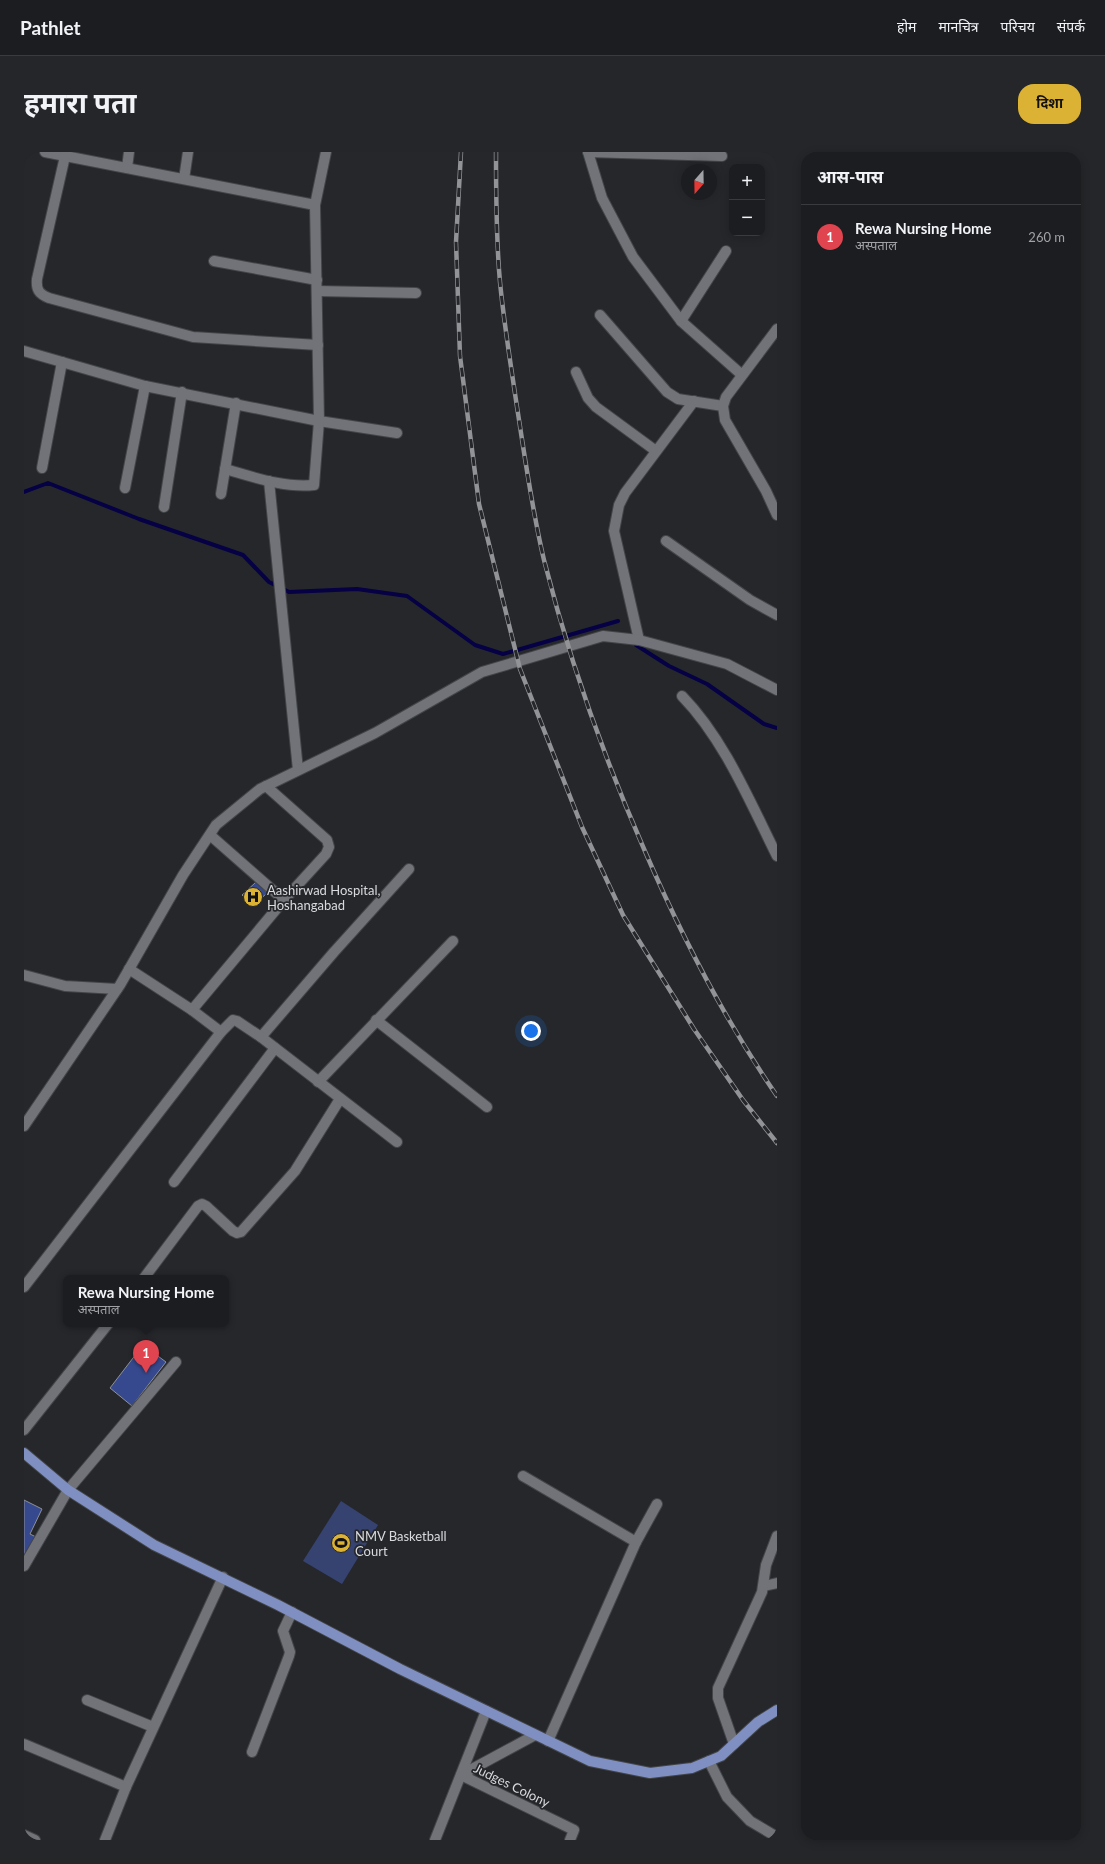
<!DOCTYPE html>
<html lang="hi">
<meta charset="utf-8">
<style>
:root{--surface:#1c1d20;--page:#252629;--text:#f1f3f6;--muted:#a0a2a5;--line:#3a3b3e;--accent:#dbb233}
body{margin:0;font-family:Lato,"Noto Sans Devanagari",sans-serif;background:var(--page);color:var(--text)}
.controls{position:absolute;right:12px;top:12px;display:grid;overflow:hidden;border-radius:8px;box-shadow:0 2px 10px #0003}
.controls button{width:36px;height:36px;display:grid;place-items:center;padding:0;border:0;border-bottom:1px solid var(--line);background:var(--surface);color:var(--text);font:20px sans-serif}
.compass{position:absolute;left:657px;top:12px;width:36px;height:36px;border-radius:50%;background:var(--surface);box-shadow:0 2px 10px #0003;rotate:200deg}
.you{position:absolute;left:507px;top:879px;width:14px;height:14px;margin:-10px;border:3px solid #fff;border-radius:50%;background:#1a73e8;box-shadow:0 0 0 6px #1a73e833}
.badge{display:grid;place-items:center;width:26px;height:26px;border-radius:50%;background:var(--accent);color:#fff;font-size:13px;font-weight:700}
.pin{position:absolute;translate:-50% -33px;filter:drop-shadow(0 1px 2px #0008)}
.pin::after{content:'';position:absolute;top:21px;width:14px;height:12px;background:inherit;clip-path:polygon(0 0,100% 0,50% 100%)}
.popup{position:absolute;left:39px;top:1123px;width:166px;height:52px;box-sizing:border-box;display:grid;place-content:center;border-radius:8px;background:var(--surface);filter:drop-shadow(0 1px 3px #0005);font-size:13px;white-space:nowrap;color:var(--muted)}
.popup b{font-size:15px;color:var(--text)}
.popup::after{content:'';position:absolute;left:50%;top:100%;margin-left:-8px;border:8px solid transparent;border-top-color:var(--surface)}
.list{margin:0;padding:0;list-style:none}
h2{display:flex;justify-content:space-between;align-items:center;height:52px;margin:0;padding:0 16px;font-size:17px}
h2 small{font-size:13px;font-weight:400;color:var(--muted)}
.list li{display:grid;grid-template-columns:26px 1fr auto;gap:12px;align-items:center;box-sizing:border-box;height:64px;padding:0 16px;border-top:1px solid var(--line)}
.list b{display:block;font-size:15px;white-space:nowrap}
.list p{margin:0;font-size:13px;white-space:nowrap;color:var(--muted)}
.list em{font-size:13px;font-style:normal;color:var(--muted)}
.map{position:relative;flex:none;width:753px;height:1688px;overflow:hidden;border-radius:16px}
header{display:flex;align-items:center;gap:24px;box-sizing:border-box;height:56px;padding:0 20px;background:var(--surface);border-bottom:1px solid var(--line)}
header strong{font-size:19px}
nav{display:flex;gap:22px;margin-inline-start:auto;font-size:14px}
.intro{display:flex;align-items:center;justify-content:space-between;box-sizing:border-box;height:96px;padding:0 24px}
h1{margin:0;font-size:28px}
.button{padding:10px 18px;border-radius:16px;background:var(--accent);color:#111;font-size:14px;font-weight:700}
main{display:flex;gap:24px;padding:0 24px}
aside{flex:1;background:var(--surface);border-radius:16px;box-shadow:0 2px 10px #0003}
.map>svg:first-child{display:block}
</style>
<header>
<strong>Pathlet</strong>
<nav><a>होम</a><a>मानचित्र</a><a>परिचय</a><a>संपर्क</a></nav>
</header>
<div class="intro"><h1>हमारा पता</h1><a class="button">दिशा</a></div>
<main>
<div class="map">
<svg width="753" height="1688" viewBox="0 0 753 1688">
<rect width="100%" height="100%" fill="#25272b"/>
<path fill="#364371" d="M317,1349L354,1373L318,1432L279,1409Z"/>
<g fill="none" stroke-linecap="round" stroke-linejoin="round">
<g stroke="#060144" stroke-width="4">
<path d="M0,340L24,331L115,367L219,403L245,430L265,440L333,437L383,444L451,493L479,502L594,469"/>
<path d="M612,493L645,514L683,532L740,572L753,576"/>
</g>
</g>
<g fill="#37498e" stroke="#8d9096">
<path d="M232,730L243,741L229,754L218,743Z"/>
<path d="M119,1193L142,1210L108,1254L86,1236Z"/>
<path d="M0,1348L18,1357L6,1382L12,1385L2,1404L0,1403Z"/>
</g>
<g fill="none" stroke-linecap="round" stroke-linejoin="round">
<g stroke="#434548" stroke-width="12">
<g id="minor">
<path d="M21,0L291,53"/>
<path d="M42,0L13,127C12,138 15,142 25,146L169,185L294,193"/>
<path d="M564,0L578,46L609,105L657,169L718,223"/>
<path d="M564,0L698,4"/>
<path d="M103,16L105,0"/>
<path d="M160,27L164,0"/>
<path d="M190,109L293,128"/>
<path d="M293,139L392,141"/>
<path d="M576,163L643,240L654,247L699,254"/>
<path d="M657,169L702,99"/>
<path d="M753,177L702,245L699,254L701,268L742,339L753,363"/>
<path d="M0,199L121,234L295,269L373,281"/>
<path d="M552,220L564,246L572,255L632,299"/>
<path d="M18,316L38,210"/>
<path d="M201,317C229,325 260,336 290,333L295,269L291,53L302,0"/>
<path d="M245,329L274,618"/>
<path d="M101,336L121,234"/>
<path d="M197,342L212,251"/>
<path d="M140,355L158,240"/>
<path d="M642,389L726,448L753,463"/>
<path d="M615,488L590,379L595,353L601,341L670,249"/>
<path d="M658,544C700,587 726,650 753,704"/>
<path d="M186,683L260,748"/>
<path d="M105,817L168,858L260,748L302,702L305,695L303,688L242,634"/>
<path d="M0,823L41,834L93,837"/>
<path d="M168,858L197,880"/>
<path d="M352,868L463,955"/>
<path d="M237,885L310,800L385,717"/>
<path d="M294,930L429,789"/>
<path d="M0,974L96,833L159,723L192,673L236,637L351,581L458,520L579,484L615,488L703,512L753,538"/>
<path d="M150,1030L251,896"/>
<path d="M120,1126L174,1054L178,1052L182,1054L209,1079L213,1081L217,1080L271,1019L316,947"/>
<path d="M0,1135L197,880L209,868L213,869L237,885L373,990"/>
<path d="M0,1278L84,1172"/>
<path d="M499,1324L612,1390"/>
<path d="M0,1414L44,1338L152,1210"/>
<path d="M740,1434L753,1431"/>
<path d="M63,1548L129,1575"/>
<path d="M511,1583L437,1623L550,1678L546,1688"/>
<path d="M524,1589L612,1390L633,1352"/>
<path d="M0,1592L102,1635"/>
<path d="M710,1592L694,1546V1536L738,1440L742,1413L753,1384"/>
<path d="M228,1600L265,1504L266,1500L259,1479L268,1460"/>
<path d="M685,1609L703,1645L726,1669L753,1685"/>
<path d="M0,1683L11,1688"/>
<path d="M81,1688L102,1635L199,1425"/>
<path d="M411,1688L462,1559"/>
</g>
</g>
<g stroke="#434548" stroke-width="12">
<path id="major" d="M0,1301L44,1338L130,1393L254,1453L376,1517L566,1609L626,1621L668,1616L697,1604L734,1570L753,1558"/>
</g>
<use href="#minor" stroke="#717378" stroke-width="10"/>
<use href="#major" stroke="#7f8fc1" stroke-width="10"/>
<g stroke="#919396" stroke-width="4.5">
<g id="rail">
<path d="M437,0L432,90L436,204L455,352L496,517L558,675L599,763L670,877L719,948L753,991"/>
<path d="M472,0C472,43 472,87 476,130C480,172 487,214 493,255C501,306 508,358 520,408C545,507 579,603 620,697C657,783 700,867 753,944"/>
</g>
</g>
<use href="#rail" stroke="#25272b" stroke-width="3" stroke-dasharray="9" stroke-linecap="butt"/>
</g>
<defs>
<g id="hospital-disc" transform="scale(1)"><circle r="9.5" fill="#dbb233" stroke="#25272b"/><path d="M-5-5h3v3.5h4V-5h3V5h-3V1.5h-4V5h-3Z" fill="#111"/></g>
<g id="stadium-disc" transform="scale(1)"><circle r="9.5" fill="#dbb233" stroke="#25272b"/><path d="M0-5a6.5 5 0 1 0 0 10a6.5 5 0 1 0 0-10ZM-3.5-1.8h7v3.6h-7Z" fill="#111"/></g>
</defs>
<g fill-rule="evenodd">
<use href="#hospital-disc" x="229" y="745"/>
<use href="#stadium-disc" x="317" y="1391"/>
</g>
<g text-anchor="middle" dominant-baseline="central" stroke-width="3.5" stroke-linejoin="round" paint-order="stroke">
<g font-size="13" fill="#d9dadd" stroke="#25272b" text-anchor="start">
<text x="243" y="738">Aashirwad Hospital,<tspan x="243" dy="15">Hoshangabad</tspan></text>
<text x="331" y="1384">NMV Basketball<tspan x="331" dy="15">Court</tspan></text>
</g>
<g font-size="13" fill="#d9dadd" stroke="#25272b">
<text transform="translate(488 1633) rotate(26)">Judges Colony</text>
</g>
</g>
</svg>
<div class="controls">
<button>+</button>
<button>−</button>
</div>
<svg class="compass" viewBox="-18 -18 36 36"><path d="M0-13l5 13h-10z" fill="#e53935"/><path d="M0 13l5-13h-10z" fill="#a0a2a5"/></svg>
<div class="you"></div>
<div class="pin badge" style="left:122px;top:1221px;background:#e0444e">1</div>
<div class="popup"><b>Rewa Nursing Home</b>अस्पताल</div>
</div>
<aside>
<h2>आस-पास<small></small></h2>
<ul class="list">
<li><span class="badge" style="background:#e0444e">1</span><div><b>Rewa Nursing Home</b><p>अस्पताल</p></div><em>260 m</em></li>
</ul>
</aside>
</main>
